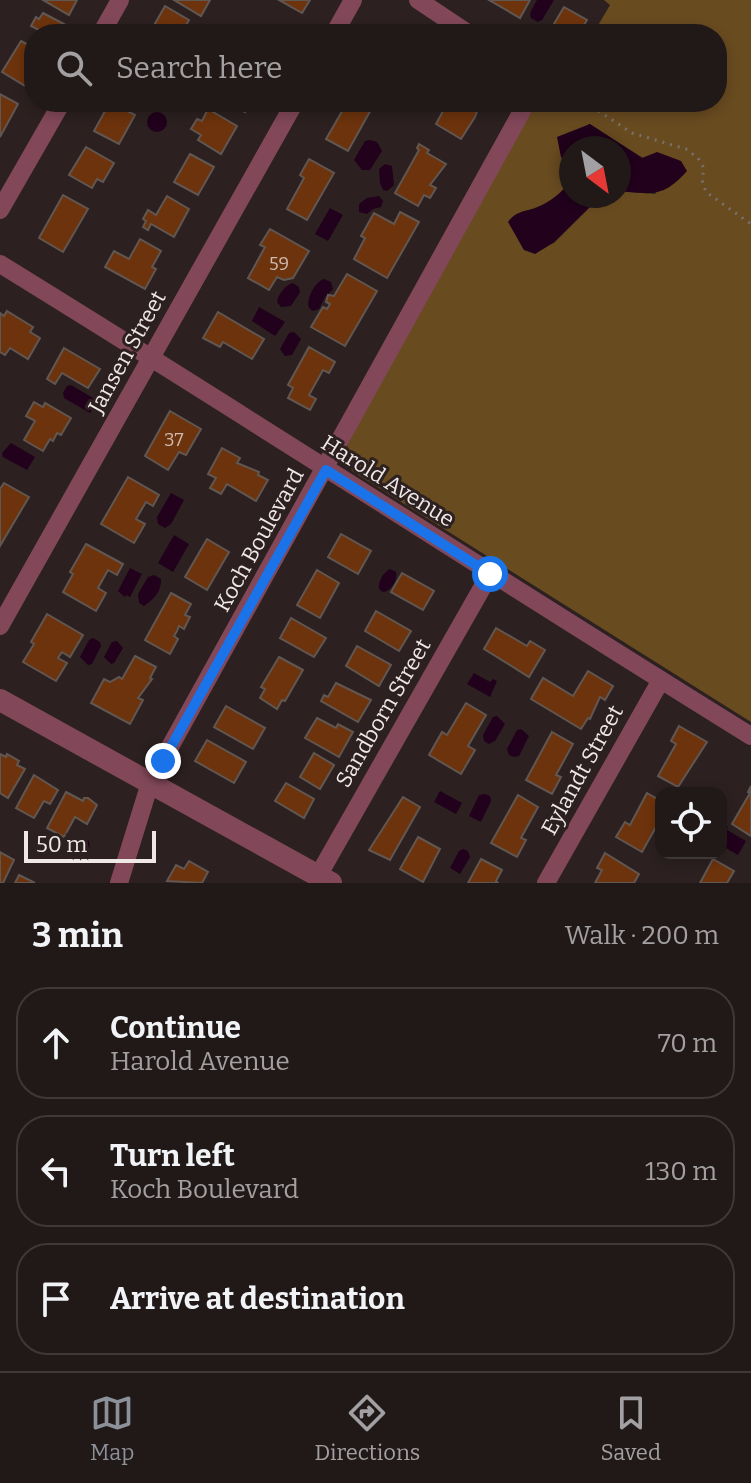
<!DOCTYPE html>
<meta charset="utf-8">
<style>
:root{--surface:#211918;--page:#292221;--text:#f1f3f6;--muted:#a2a0a2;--line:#3e3837;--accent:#8c9099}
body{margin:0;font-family:Bitter,serif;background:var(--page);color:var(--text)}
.controls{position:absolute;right:24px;bottom:24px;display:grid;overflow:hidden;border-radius:16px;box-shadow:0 4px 12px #0003}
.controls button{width:72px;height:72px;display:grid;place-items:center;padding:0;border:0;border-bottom:2px solid var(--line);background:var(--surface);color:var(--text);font:40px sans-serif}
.compass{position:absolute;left:559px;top:136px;width:72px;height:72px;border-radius:50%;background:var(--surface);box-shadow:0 4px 12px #0003;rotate:148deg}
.scale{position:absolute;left:24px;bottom:20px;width:132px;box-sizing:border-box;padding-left:8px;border:4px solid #efe8e7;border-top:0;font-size:22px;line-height:28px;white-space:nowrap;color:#efe8e7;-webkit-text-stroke:6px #2c2120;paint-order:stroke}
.stop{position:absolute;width:24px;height:24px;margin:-18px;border:6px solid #1a73e8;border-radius:50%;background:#fff}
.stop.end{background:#1a73e8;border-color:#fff;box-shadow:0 2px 8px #0008}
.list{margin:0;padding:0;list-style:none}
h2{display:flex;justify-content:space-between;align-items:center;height:104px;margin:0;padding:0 32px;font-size:34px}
h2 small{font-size:26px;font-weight:400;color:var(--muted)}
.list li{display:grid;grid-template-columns:52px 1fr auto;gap:24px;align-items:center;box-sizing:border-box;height:112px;margin:0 16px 16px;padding:0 16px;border:2px solid var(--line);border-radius:32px}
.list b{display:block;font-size:30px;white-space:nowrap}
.list p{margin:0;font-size:26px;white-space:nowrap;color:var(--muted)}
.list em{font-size:26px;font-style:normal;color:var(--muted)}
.icon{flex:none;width:44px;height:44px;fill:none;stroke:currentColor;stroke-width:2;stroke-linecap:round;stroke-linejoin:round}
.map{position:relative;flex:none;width:751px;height:883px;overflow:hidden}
.search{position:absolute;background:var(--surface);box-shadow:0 4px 12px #0003;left:24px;right:24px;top:24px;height:88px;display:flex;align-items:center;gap:20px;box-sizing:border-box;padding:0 28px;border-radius:32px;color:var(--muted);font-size:30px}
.sheet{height:488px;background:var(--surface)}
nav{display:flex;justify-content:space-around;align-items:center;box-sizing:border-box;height:112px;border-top:2px solid var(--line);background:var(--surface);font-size:22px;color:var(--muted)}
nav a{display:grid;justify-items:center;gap:4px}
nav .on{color:var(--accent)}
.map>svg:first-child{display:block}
</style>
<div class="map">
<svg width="751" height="883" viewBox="0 0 751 883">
<rect width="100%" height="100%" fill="#2c2120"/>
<path fill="#694b20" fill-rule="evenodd" d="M604,0H751V722L352,471L346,438L536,104L717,102V34H593L610,5ZM589,124L643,158L656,194L619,191V196H601L554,243L524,250L509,222C516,211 525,212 537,207C558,200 571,186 571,165L561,157Z"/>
<g fill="#21011c">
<path d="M537,0H554L542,20L538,22L531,18L530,13Z"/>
<circle cx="157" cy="122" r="10"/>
<path d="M590,124L642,158L657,152L681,161L687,171C663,198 652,194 619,191V148H571V165L561,157L557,137Z"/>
<path d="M370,140L377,142L382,151L370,170H362L354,160L365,141Z"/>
<path d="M385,164L392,166L394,185L387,191L383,190L380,183L379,169Z"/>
<path d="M571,180V196H601L553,243L535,254L524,250L508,222C516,211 524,212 536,208C549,203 564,191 571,180Z"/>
<path d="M379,196L383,201L381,207L373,209L367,214L359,212V204L367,198Z"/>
<path d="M330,208L343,215L328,241L315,234Z"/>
<path d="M324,279L331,282L333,289L325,297L319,309L313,311L309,308C306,298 315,282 324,279Z"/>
<path d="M293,283L299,287L300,292L291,306L281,307L277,302C278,295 285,285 293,283Z"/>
<path d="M259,307L285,322L275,336L252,321Z"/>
<path d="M294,332L301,339L292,355L285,356L280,349L289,333Z"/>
<path d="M71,385L98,401L90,413L64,398L63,393L67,386Z"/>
<path d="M11,443L35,457L27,470L3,457L2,453Z"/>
<path d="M171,493L184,500L171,524L165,528L158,524L157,517Z"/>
<path d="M174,535L189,544L173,572L158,563Z"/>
<path d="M130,568L142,574L130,597L126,595L125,597L118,591Z"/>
<path d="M390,569L396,572C398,580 391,591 383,592L379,589C378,582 383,572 390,569Z"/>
<path d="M154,575L161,579C162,591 153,600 144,606L139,603L138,594L148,577Z"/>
<path d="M93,638L100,642L101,646L92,664L88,665L80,657L89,640Z"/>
<path d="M117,641L123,648L114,663L111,664L104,657L112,642Z"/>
<path d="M474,673L490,682L493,679L497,681L490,697L467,684Z"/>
<path d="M497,716L505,724L495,741L489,744L484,741L483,735L493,717Z"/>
<path d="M521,729L529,736L519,756L514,757L509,755L507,749L517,730Z"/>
<path d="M440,791L462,803L456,814L434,802Z"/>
<path d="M485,794L490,796L491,801L481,822L469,816L479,795Z"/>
<path d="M722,823L728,827L727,830L746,841L738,855L721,845Z"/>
<path d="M85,839L89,841L90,848C82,856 76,858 67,849L71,840Z"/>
<path d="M463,849L468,851L470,857L460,874L450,868L459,851Z"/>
</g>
<g fill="#6d330c" stroke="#615752" stroke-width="2">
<path d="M43,0H77L69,15Z"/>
<path d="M174,0H210L201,16Z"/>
<path d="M279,0H310L302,13Z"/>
<path d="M489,0H530L520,18Z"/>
<path d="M165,6L189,20L181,34H149Z"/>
<path d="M564,7L587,20L579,34H548Z"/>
<path d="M43,13L64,24L62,29L65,31L63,34H47L31,26L36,17L39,19Z"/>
<path d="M375,25L391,34H395H370Z"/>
<path d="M21,41L34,48V75L27,87L2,72Z"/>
<path d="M0,94L18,104L0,137Z"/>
<path d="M110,102L135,115L119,144L94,131Z"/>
<path d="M228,102H250L245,112Z"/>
<path d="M342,102H367L373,106L348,151L326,139L344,108L340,105Z"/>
<path d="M448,102H486L482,108L479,106L475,117L461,139L436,124Z"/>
<path d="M208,109L237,126L221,154L198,140L201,135L191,129L197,119L202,121Z"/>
<path d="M419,144L429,150L427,153L446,164L430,185L436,188L430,198L424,195L418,206L395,193L419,150L417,148Z"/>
<path d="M86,147L114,163L103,182L97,179L92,188L69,175Z"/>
<path d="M190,154L214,167L198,195L174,182Z"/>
<path d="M309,159L334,173L307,220L287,209L304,178L300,175Z"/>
<path d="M63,195L88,209L63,252L39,238Z"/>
<path d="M167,196L189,209L174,237L151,224L148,230L143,227L146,221L143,219L148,210L156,215Z"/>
<path d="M400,212L419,222L387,278L354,259L365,238L361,236L374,213L394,224Z"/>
<path d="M270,229L309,251L293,278L284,280L277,277L269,290L248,278L265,247L260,245Z"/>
<path d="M140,239L161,251L152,267L156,269L145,289L105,267L114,251L129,259Z"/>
<path d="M347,274L377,291L345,346L311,327L323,307L327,309L330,304L326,302L328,295L334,296Z"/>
<path d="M7,311L33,327L30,332L40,338L28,359L10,348L5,355L0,352V313L4,316Z"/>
<path d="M218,312L264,339L252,359L223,342L220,347L203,338Z"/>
<path d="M309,347L335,362L329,373L323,370L309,395L316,399L310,410L288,398L293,388L288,385Z"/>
<path d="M64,348L100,369L88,388L62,373L55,384L47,379Z"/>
<path d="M34,402L43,407L45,403L71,418L61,435L57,433L53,441L50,439L43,451L24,440L35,421L26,416Z"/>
<path d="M170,411L201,429L186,455L179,452L168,470L145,456Z"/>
<path d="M222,448L240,458L237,463L259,472L258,475L268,480L256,501L227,484L221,494L210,488L216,478L208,474Z"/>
<path d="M128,477L159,495L153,506L146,502L136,519L145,524L134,543L101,524Z"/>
<path d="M4,483L29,497L0,546V489Z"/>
<path d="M341,534L371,551L358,574L328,557Z"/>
<path d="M207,539L229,552L207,590L185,577Z"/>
<path d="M86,544L123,564L117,575L108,570L98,588L106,593L96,611L63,592L73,574L70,572Z"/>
<path d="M317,570L339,583L320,618L297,605Z"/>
<path d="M402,573L434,591L423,610L391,592Z"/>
<path d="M171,593L191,604L185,615L190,617L184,629L179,626L177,631L174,636L178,639L170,654L145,640Z"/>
<path d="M376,611L411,631L399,651L365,631Z"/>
<path d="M47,614L83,635L70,657L62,652L58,658L67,663L56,681L23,662L34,644L31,642Z"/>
<path d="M291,618L326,638L314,657L280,638Z"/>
<path d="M496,628L527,646L530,641L545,650L529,677L484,649Z"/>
<path d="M357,646L391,665L379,686L346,666Z"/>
<path d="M135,656L156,667L150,678L152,679L138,698L143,700L130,724L91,703L104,679L110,682L119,677L122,679Z"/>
<path d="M279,657L303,670L285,701L282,700L277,709L260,698L265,689L261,687Z"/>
<path d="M588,671L613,686L605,700L600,697L590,719L588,718L581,729L531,699L543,678L573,696Z"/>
<path d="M336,683L371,700L358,722L321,701L324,695L328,697Z"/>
<path d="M466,703L486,715L468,746L475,750L461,774L429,755L442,732L447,735Z"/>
<path d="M226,706L265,728L253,749L214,727Z"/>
<path d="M317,718L336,728L338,724L353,732L339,757L305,738Z"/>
<path d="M679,726L707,742L678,787L658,776L676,744L671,741Z"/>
<path d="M552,732L573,744L556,775L561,777L552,794L526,780Z"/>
<path d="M207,740L246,762L234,783L195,761Z"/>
<path d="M314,753L334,765L320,789L300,777Z"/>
<path d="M0,754L6,757L7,754L19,761L17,765L25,769L8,798L0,793Z"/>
<path d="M34,775L58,790L50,804L44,801L34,818L16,808Z"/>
<path d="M286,783L314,799L304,818L275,801Z"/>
<path d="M751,786V836L732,824L750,793L748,792Z"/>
<path d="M66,792L83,801L84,798H88L97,805L87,824L75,817L64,837L47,828Z"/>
<path d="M647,793L661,801V818L642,852L616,837L625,822L630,825Z"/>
<path d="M518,795L538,807L521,838L526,840L517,857L491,843Z"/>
<path d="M403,797L420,807L390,860L369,850Z"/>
<path d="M418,837L440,849L423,882L400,869Z"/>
<path d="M0,852L14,860L3,883H0Z"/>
<path d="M605,853L639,874L634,883H595L602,870L597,868Z"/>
<path d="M481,859L502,870L496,881L498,883H468Z"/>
<path d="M713,859L734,871L727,883H700Z"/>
<path d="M189,861L208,872L202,883L167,881L176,865L184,869Z"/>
<path d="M19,875L35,883H15Z"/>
</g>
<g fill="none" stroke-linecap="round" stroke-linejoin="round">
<path stroke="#79706f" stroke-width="3" stroke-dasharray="2 6" stroke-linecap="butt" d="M585,102L632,133L686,149L698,158L704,168L702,180L706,192L751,224"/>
<g stroke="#82485a" stroke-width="18">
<path d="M418,0L469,34"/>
<path d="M101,34L120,0"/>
<path d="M334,34L353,0"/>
<path d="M0,210L62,102"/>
<path d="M0,264C252,419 499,580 751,736"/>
<path d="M0,626L295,102"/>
<path d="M318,876L490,574"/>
<path d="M119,883L150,783L527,102"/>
<path d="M546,883L661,680"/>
</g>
<path stroke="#82485a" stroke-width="22" d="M0,700L331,883"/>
</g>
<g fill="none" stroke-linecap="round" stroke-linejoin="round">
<path stroke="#1a73e8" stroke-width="10" d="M163,761L326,470L490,574"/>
</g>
<g text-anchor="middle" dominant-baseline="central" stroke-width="6" stroke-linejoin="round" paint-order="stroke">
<g font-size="18" fill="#cebbb0">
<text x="279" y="264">59</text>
<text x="174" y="440">37</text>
</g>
<g font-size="22" fill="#efe8e7" stroke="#2c2120">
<text transform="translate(127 352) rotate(-61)">Jansen Street</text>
<text transform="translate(388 481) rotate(32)">Harold Avenue</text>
<text transform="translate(259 540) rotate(-61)">Koch Boulevard</text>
<text transform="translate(383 713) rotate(-60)">Sandborn Street</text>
<text transform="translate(582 770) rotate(-61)">Eylandt Street</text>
</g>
</g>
</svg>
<div class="controls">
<button><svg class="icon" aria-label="locate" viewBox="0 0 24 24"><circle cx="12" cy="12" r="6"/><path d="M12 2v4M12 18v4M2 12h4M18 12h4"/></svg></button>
</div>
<svg class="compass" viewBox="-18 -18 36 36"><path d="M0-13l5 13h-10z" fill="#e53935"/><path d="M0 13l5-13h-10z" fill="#a2a0a2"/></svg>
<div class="scale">50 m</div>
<div class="stop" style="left:490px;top:574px"></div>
<div class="stop end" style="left:163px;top:761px"></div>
<div class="search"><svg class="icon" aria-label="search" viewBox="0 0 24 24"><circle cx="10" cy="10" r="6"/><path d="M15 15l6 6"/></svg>Search here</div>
</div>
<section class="sheet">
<h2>3 min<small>Walk · 200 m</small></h2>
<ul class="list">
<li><svg class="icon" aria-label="ahead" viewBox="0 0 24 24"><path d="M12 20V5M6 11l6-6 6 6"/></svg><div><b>Continue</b><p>Harold Avenue</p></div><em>70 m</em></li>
<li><svg class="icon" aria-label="left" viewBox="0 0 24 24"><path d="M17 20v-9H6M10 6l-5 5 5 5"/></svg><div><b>Turn left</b><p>Koch Boulevard</p></div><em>130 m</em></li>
<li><svg class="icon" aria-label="arrive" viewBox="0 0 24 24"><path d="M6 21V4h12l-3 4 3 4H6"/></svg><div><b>Arrive at destination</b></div></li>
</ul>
</section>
<nav>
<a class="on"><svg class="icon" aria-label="map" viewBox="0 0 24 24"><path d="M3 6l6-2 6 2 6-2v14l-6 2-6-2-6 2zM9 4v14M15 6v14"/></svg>Map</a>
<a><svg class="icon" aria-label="directions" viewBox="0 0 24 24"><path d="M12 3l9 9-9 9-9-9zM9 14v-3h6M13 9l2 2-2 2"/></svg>Directions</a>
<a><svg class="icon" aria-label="saved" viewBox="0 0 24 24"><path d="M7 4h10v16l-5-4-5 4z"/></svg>Saved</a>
</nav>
